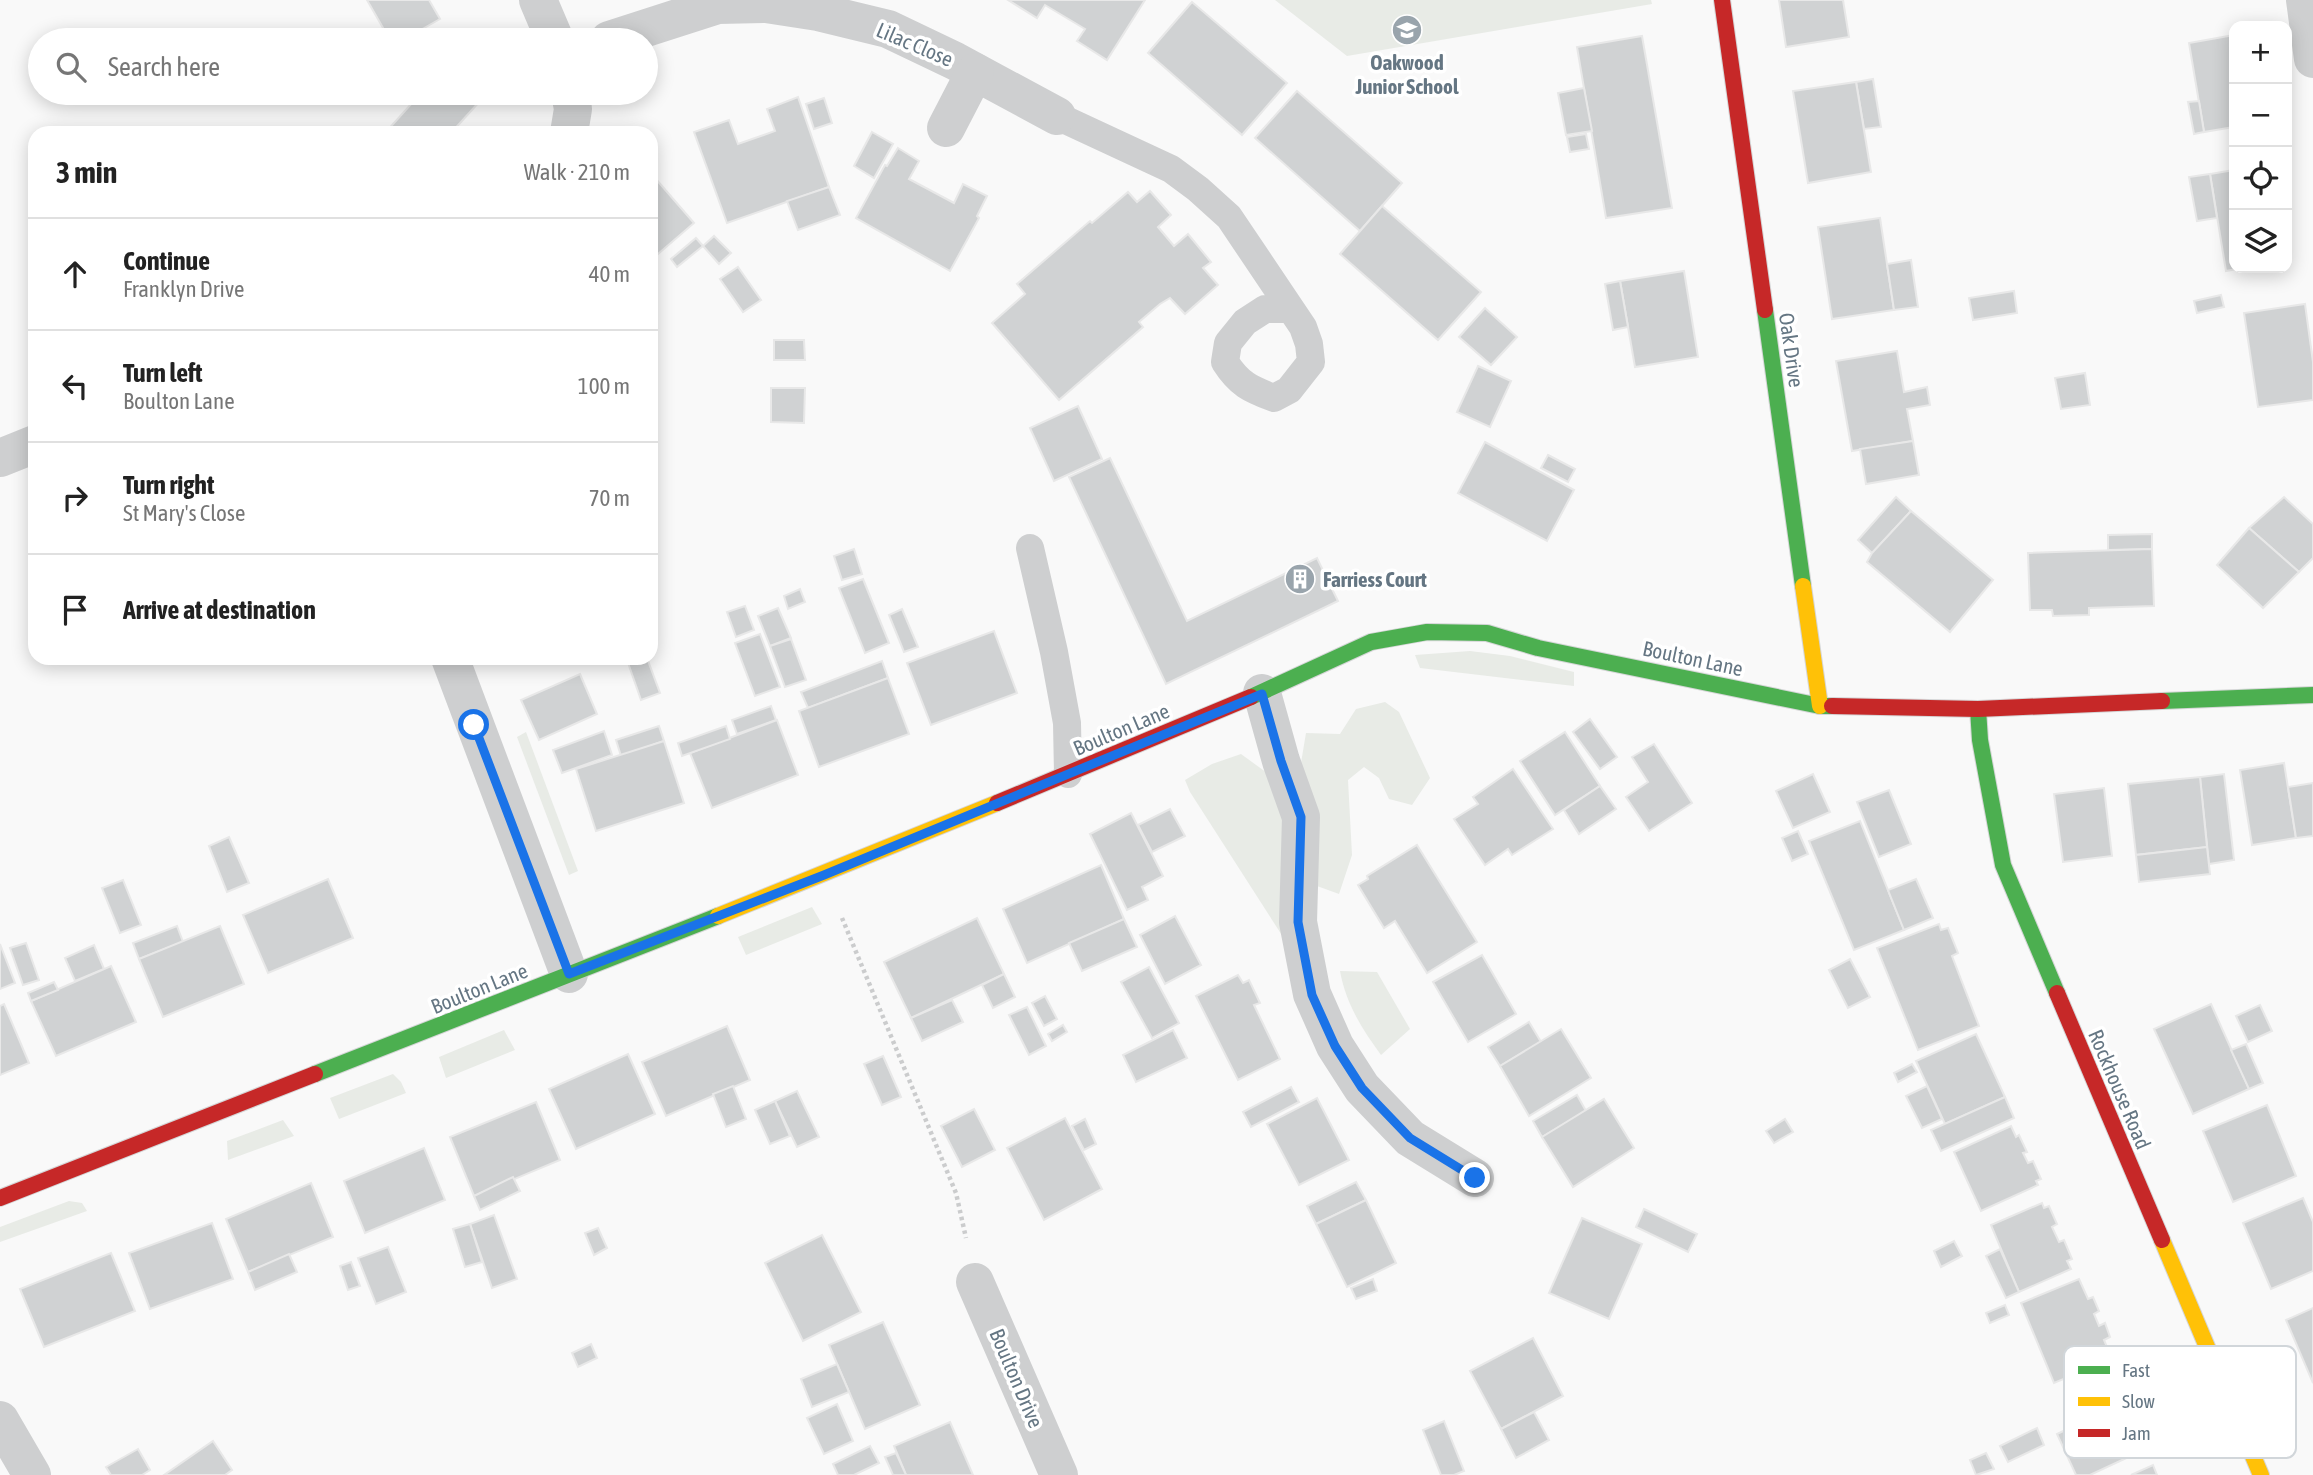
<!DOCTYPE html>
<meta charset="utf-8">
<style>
:root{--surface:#fff;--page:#f2f2f2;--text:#222;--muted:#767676;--line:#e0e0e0}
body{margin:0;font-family:"Asap Condensed",sans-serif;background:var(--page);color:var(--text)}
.controls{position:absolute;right:21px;top:21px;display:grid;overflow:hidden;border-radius:14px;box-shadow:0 4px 18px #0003}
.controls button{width:63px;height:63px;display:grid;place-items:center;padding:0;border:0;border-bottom:2px solid var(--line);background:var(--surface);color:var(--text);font:35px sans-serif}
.stop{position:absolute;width:21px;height:21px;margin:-16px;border:5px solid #1a73e8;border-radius:50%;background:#fff}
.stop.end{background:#1a73e8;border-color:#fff;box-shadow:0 2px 7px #0008}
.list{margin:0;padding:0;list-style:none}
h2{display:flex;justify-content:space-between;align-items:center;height:91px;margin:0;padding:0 28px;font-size:30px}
h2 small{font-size:23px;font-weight:400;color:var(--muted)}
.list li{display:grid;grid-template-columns:46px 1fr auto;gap:21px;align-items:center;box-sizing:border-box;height:112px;padding:0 28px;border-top:2px solid var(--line)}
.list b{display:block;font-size:26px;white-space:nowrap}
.list p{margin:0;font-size:23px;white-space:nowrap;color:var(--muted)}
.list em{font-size:23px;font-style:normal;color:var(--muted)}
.icon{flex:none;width:38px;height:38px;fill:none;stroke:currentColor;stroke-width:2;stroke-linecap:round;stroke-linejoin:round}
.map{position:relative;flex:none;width:2313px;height:1475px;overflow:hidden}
.search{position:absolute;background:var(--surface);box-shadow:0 4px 18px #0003;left:28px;top:28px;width:630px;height:77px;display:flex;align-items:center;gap:18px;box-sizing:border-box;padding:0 24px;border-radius:38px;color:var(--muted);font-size:26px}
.panel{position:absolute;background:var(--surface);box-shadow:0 4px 18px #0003;left:28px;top:126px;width:630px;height:539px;border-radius:21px}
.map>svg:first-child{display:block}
</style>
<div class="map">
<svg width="2313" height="1475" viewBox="0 0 2313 1475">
<rect width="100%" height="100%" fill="#f9f9f9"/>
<g fill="#e8ebe6">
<path d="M1275,0H1651L1652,4L1347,56Z"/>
<path d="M1470,651L1510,656L1574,672V686L1420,668L1415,655Z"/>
<path d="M1385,702L1399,712L1430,778L1412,805L1389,799L1379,778L1364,767L1348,780L1352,855L1339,894L1317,886L1300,769L1306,733L1340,734L1356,709Z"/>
<path d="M526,732L578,871L569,875L517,737Z"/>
<path d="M1241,754L1274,778L1285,801V940L1190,792L1185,780L1212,764Z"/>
<path d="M812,907L822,924L746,955L738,937Z"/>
<path d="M1340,971L1377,972L1410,1029L1381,1055C1362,1029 1346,1004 1340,971Z"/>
<path d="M504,1030L515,1050L446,1078L439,1057Z"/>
<path d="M393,1074L401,1082L406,1093L339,1119L330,1098Z"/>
<path d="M283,1120L294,1136L228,1160L227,1141Z"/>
<path d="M69,1201L82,1203L87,1211L0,1242V1227Z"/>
</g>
<g fill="#d0d2d3" stroke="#e8e8e8" stroke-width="2">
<path d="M367,0H429L440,19L403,40H390Z"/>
<path d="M1008,0H1145L1107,60L1077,41L1085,29L1045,5L1037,18Z"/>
<path d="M1779,0H1843L1849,37L1786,47Z"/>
<path d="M1192,2L1287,83L1242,135L1148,53Z"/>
<path d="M2234,35V127L2204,132L2189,43Z"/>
<path d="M1642,36L1672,208L1606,218L1577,47Z"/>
<path d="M1873,79L1881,127L1864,129L1856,82Z"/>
<path d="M1856,82L1871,172L1808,183L1793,91Z"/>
<path d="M1584,88L1592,131L1566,135L1558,93Z"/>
<path d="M1297,91L1402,183L1360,231L1255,138Z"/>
<path d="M421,93H470L480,101L451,133H385Z"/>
<path d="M798,97L829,187L727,223L694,132L729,120L738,144L775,131L767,109Z"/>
<path d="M824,98L832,123L814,129L806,104Z"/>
<path d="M2199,101L2204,132L2194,134L2188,102Z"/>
<path d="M872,132L893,144L874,178L854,166Z"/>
<path d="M1586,134L1589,149L1570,152L1567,137Z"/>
<path d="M898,148L919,161L909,179L954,203L963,184L987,196L977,216L979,218L950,271L856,218L885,165L887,166Z"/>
<path d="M2234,170V268H2242L2226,271L2210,174Z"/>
<path d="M2210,174L2217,218L2197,221L2189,177Z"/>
<path d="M655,178L694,223L651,260V181Z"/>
<path d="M829,187L840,215L798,230L787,201Z"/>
<path d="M1150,191L1171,215L1158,227L1174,246L1188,234L1211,262L1203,268L1218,285L1185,314L1170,298L1160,304L1139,322L1143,327L1059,400L992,323L1025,294L1017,284L1090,221L1092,223L1128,192L1137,202Z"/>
<path d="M1382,206L1481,292L1438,340L1340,254Z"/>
<path d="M1880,218L1894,310L1832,319L1818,227Z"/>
<path d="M714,236L731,253L719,264L703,246Z"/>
<path d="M696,238L703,246L677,267L671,259Z"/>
<path d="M1911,260L1918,307L1894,310L1887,264Z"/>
<path d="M738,267L761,300L743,312L720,279Z"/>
<path d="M1684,271L1698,357L1635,367L1620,281Z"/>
<path d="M1620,281L1628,327L1613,330L1605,284Z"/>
<path d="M2014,291L2017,313L1973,320L1969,298Z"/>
<path d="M2221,295L2224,307L2197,313L2194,301Z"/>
<path d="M2305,304L2313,362V400L2258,407L2244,313Z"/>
<path d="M1485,308L1517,337L1491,365L1459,337Z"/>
<path d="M774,340H804L805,360H774Z"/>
<path d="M1897,351L1904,392L1927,387L1930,405L1907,409L1913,441L1852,451L1836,361Z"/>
<path d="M1478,366L1511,381L1490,427L1457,412Z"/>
<path d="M2085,373L2090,405L2061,409L2055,378Z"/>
<path d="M771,388H805L804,423L771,422Z"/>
<path d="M1078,406L1102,459L1054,481L1030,428Z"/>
<path d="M1913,441L1919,475L1866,484L1860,449Z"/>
<path d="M1485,442L1574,490L1547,541L1458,493Z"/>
<path d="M1548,455L1575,469L1568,482L1541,468Z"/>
<path d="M1110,458L1187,621L1317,558L1338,601L1166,684L1069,477Z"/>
<path d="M1896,497L1911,511L1872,553L1858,540Z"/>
<path d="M2284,497L2313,524V558L2299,572L2249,528Z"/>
<path d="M1911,511L1993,580L1950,632L1867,562L1872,553Z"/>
<path d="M2249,528L2299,572L2263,608L2217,565Z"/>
<path d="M2152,534V549L2108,550V535Z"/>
<path d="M854,549L862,574L842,580L834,556Z"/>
<path d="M2152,549L2154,606L2089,608V615L2053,616L2052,610H2030L2028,553Z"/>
<path d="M863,579L889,643L865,653L839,588Z"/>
<path d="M800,589L805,602L788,609L784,596Z"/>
<path d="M745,606L754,630L736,637L727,612Z"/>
<path d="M778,608L791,638L770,646L758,616Z"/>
<path d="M902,609L918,647L904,652L889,615Z"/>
<path d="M994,631L1017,693L931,725L907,663Z"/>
<path d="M760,634L780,687L755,696L735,643Z"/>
<path d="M791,639L806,680L785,687L770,646Z"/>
<path d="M634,658H647L660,693L641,700L627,660Z"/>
<path d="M882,661L888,678L808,708L801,692Z"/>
<path d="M580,674L597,714L539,740L521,700Z"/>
<path d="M888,678L909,734L819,767L799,711Z"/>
<path d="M771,706L776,720L737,734L732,720Z"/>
<path d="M1590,719L1617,757L1600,769L1573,732Z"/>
<path d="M777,720L798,775L712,808L690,753Z"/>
<path d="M659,726L664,741L621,756L616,740Z"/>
<path d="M726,726L730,739L682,756L678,743Z"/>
<path d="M604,731L612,755L562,773L553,750Z"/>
<path d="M1565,732L1600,786L1555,815L1520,761Z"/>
<path d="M664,741L684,803L596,831L576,769Z"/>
<path d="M1654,744L1692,803L1649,831L1626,797L1648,782L1632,757Z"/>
<path d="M2284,763L2296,838L2252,845L2240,770Z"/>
<path d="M1513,769L1553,829L1512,855L1508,849L1485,865L1454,819L1478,804L1473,797Z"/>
<path d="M1813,774L1830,812L1793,828L1776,791Z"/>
<path d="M2224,774L2234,860L2209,864L2200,777Z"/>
<path d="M2200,777L2207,847L2136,855L2128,784Z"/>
<path d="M2313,783V836L2296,838L2288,787Z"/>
<path d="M1600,786L1616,809L1579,834L1564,810Z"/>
<path d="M2104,788L2112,856L2063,862L2054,794Z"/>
<path d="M1889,790L1911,844L1879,857L1857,802Z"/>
<path d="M1170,809L1185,836L1152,852L1138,825Z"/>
<path d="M1131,813L1163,876L1142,887L1148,900L1127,910L1090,834Z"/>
<path d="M1860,821L1904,930L1854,950L1809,841Z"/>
<path d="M1798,831L1808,854L1792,861L1782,838Z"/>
<path d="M229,837L249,883L227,892L209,846Z"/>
<path d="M1417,845L1477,942L1427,973L1395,921L1384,928L1358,885L1368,879L1367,876Z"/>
<path d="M2207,847L2210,874L2139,882L2136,855Z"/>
<path d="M1101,865L1124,919L1027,963L1003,909Z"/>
<path d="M328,879L353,938L268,973L243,915Z"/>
<path d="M1916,879L1933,918L1904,930L1888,890Z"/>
<path d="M123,880L141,925L120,933L102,888Z"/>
<path d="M1175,916L1201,965L1165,984L1140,935Z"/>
<path d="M977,918L1004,974L911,1018L884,962Z"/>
<path d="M1124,919L1137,947L1082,971L1069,943Z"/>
<path d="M1939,924L1941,930L1948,928L1958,953L1952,956L1979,1026L1918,1050L1877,948Z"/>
<path d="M177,926L183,942L139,959L133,943Z"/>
<path d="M220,926L244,984L163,1017L139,959Z"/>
<path d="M26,943L39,980L23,985L10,948Z"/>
<path d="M0,944L15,983L0,989Z"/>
<path d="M94,945L104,969L75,981L65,958Z"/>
<path d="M1482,955L1516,1014L1468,1042L1433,982Z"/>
<path d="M1850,959L1870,997L1848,1008L1829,970Z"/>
<path d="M111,966L136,1022L56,1056L31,1001Z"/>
<path d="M1149,967L1179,1023L1152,1038L1121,982Z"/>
<path d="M1004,974L1015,997L993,1008L982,985Z"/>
<path d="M1238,975L1243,983L1249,980L1260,1003L1254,1005L1280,1059L1238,1080L1196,996Z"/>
<path d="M54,982L58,990L31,1001L28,993Z"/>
<path d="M1045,996L1057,1019L1044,1026L1032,1003Z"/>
<path d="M952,1000L963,1022L922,1041L911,1018Z"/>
<path d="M4,1004L29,1063L0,1075V1006Z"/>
<path d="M2211,1004L2249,1089L2193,1114L2154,1029Z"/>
<path d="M2260,1005L2272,1031L2248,1042L2236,1016Z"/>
<path d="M1027,1007L1046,1046L1029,1055L1009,1015Z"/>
<path d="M1529,1022L1541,1042L1500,1066L1488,1047Z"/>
<path d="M1063,1025L1067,1032L1052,1041L1048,1034Z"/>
<path d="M727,1026L750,1080L666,1116L642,1062Z"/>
<path d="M1561,1029L1591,1078L1529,1116L1500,1066Z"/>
<path d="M1173,1030L1187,1058L1136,1082L1123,1055Z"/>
<path d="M1976,1034L2005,1097L1945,1124L1916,1061Z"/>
<path d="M2246,1044L2263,1083L2249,1089L2231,1050Z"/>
<path d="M628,1054L655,1114L576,1149L549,1089Z"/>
<path d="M883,1056L901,1097L882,1105L864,1064Z"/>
<path d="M1912,1064L1917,1072L1898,1082L1894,1073Z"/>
<path d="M733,1086L746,1119L726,1127L713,1094Z"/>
<path d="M1927,1086L1942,1119L1922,1128L1906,1096Z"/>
<path d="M1291,1087L1299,1102L1251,1127L1243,1112Z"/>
<path d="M797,1091L819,1137L797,1147L775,1101Z"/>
<path d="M1577,1095L1586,1111L1542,1137L1533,1121Z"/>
<path d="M2005,1097L2014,1118L1941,1151L1931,1130Z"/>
<path d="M1317,1098L1349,1160L1299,1185L1267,1124Z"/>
<path d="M1604,1099L1634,1148L1573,1187L1542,1137Z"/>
<path d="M775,1101L790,1136L770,1144L755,1110Z"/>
<path d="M536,1102L560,1160L474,1196L450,1137Z"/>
<path d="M2267,1105L2296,1176L2233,1202L2203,1131Z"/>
<path d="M974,1109L995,1150L962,1167L941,1126Z"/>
<path d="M1065,1118L1102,1189L1044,1220L1007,1148Z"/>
<path d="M1085,1119L1096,1144L1084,1150L1072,1126Z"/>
<path d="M1785,1119L1793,1132L1774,1143L1766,1131Z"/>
<path d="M2011,1126L2016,1137L2019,1135L2027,1152L2023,1153L2028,1163L2033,1161L2041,1179L2036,1181L2038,1185L1981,1211L1954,1152Z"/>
<path d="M424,1148L445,1200L365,1233L344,1181Z"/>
<path d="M513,1177L520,1191L480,1210L474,1196Z"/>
<path d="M1356,1182L1366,1200L1316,1224L1307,1206Z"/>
<path d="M311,1183L333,1237L248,1272L226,1219Z"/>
<path d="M2303,1198L2313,1222V1271L2271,1289L2243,1223Z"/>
<path d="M1366,1200L1396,1263L1347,1287L1316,1224Z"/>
<path d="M2042,1203L2044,1208L2049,1206L2057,1224L2052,1227L2059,1242L2064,1240L2072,1259L2067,1261L2071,1269L2019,1292L1991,1225Z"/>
<path d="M1644,1209L1697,1234L1688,1252L1636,1227Z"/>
<path d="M494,1215L517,1279L492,1288L470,1224Z"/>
<path d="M1582,1218L1642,1244L1609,1319L1549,1293Z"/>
<path d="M212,1223L233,1279L150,1309L129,1253Z"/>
<path d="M470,1224L482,1262L465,1267L453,1229Z"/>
<path d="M598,1228L607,1248L594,1255L585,1233Z"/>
<path d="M822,1235L861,1312L803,1341L765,1263Z"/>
<path d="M1954,1241L1962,1256L1941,1267L1934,1251Z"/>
<path d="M388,1247L406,1292L376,1304L358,1258Z"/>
<path d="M2000,1249L2019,1292L2006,1298L1986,1256Z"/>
<path d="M111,1253L135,1311L44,1347L20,1289Z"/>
<path d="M289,1254L297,1272L255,1290L248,1272Z"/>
<path d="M351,1262L360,1286L348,1290L340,1266Z"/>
<path d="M1373,1279L1377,1291L1356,1299L1351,1288Z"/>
<path d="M2079,1279L2088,1299L2093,1297L2099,1311L2094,1314L2099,1326L2105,1323L2110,1337L2104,1340L2112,1359L2054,1383L2021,1303Z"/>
<path d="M2005,1305L2009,1315L1990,1323L1986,1313Z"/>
<path d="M2313,1308V1383L2286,1320Z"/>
<path d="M883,1322L920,1405L865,1429L829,1345Z"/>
<path d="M1533,1338L1563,1396L1501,1429L1470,1371Z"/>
<path d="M591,1344L597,1358L578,1367L572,1353Z"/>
<path d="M837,1364L849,1392L812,1407L801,1379Z"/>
<path d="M2126,1401L2148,1448L2090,1475H2076L2057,1434Z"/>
<path d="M837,1404L853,1441L824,1454L807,1418Z"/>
<path d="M1534,1412L1549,1440L1516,1458L1501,1429Z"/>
<path d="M1444,1421L1464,1471L1454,1475H1441L1423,1430Z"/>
<path d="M950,1422L973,1475H906L894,1446Z"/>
<path d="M2037,1428L2044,1445L2008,1462L2000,1446Z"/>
<path d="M213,1441L232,1470L225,1475H164Z"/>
<path d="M870,1446L879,1463L854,1475H838L833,1464Z"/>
<path d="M138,1449L150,1470L142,1475H111L106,1467Z"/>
<path d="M896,1453L906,1475H893L885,1457Z"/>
<path d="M1986,1453L1994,1469L1976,1475L1970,1460Z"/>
<path d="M2153,1465L2157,1475H2131Z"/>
</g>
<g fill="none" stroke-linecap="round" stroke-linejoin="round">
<g stroke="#d5d6d7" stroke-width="18">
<g id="fast">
<path d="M1765,310L1803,586"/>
<path d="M1251,697L1371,642L1427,632L1487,633L1538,648L1820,706H1832"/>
<path d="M2162,701L2313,695"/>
<path d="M1978,709L1980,740L2003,865L2057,993"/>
<path d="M315,1074L718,916"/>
</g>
</g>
<g stroke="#d5d6d7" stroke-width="18">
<g id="slow">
<path d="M1803,586L1820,706"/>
<path d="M718,916L997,803"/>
<path d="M2162,1240L2261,1475"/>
</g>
</g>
<g stroke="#d5d6d7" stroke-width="18">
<g id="jam">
<path d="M1722,0L1765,310"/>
<path d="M1832,706L1978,709L2162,701"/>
<path d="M997,803L1251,697"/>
<path d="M2057,993L2162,1240"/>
<path d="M0,1198L315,1074"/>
</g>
</g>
<path stroke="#cbcccd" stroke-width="4.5" stroke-dasharray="3.5 3.5" stroke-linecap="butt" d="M842,918L956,1193L966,1238"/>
<g stroke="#cecfd0" stroke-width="28">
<path d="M1057,116L1171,169L1198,189L1229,217L1303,327L1309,344L1311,362L1289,390L1274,398C1250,389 1239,384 1225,362L1228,343L1245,322L1265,309H1290"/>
<path d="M1030,548L1054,652L1067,723L1068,774"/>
</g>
<g stroke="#cecfd0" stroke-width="38">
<path d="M538,0L555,40"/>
<path d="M2305,0L2313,59"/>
<path d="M609,40L718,5L766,4L818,12L888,29L955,61L1057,116"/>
<path d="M946,128L975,72"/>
<path d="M569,133L573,109L570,93"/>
<path d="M0,458L35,444"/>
<path d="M450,658L569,974"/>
<path d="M1262,693L1281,761L1301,817L1298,922L1312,994L1335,1046L1362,1088L1410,1138L1475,1178"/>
<path d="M975,1282L1059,1475"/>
<path d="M0,1420L32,1475"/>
</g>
<use href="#fast" stroke="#4caf50" stroke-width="16"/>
<use href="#slow" stroke="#ffc107" stroke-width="16"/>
<use href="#jam" stroke="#c62828" stroke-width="16"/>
</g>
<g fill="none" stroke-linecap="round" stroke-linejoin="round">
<path stroke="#1a73e8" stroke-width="9" d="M474,725L569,974L824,875L1262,694L1281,761L1301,817L1298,922L1312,995L1335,1046L1362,1088L1410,1138L1475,1178"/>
</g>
<defs>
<g id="school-disc" transform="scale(1.575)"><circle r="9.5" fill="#99a4ac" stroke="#fff"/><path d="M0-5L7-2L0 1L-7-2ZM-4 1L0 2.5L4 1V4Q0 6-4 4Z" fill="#fff"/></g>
<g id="building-disc" transform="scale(1.575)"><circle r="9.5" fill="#99a4ac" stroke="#fff"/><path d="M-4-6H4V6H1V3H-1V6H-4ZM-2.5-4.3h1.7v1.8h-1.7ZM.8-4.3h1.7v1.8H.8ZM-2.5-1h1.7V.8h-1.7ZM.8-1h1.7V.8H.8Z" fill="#fff"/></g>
</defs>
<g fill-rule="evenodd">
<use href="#school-disc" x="1407" y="30"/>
<use href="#building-disc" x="1300" y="579"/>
</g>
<g text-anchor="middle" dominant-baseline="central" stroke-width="7" stroke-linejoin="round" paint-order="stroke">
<g font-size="21" fill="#657683" stroke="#fff">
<text transform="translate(915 44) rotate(23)">Lilac Close</text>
<text transform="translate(1792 350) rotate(82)">Oak Drive</text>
<text transform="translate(1693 658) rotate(12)">Boulton Lane</text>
<text transform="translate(1121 729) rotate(-23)">Boulton Lane</text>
<text transform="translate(479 988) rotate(-22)">Boulton Lane</text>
<text transform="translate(2120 1089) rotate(67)">Rockhouse Road</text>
<text transform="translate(1017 1378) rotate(67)">Boulton Drive</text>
</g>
<g font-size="21" font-weight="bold" fill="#657683" stroke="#fff">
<text x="1407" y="62">Oakwood<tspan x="1407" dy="24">Junior School</tspan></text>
<text x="1323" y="579" text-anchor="start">Farriess Court</text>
</g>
</g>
<rect x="2064" y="1346" width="232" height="112" rx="10" fill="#fff" stroke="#d1d6da" stroke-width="2"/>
<rect x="2078" y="1366" width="32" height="8" fill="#4caf50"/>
<rect x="2078" y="1397" width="32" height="9" fill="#ffc107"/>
<rect x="2078" y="1429" width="32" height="8" fill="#c62828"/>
<g font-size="19" fill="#657683">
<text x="2122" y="1377">Fast</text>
<text x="2122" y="1408">Slow</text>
<text x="2122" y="1440">Jam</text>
</g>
</svg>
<div class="controls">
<button>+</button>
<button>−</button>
<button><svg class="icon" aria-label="locate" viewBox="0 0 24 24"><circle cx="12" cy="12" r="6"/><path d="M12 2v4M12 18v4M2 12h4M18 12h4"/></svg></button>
<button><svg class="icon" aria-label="layers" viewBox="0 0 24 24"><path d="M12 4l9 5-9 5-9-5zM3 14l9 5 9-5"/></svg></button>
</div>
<div class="stop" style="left:474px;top:725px"></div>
<div class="stop end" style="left:1475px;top:1178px"></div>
<div class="search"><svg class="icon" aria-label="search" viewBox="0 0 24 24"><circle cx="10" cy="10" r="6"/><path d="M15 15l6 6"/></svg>Search here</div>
<section class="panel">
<h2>3 min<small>Walk · 210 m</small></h2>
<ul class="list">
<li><svg class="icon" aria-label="ahead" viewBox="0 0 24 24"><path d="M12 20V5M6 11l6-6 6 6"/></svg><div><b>Continue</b><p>Franklyn Drive</p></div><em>40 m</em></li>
<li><svg class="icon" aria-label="left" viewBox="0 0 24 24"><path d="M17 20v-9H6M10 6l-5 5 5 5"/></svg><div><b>Turn left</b><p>Boulton Lane</p></div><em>100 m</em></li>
<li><svg class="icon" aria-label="right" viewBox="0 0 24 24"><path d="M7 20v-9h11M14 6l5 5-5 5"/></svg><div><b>Turn right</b><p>St Mary's Close</p></div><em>70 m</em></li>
<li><svg class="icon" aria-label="arrive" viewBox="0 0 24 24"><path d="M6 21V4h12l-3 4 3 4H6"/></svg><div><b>Arrive at destination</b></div></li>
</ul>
</section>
</div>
